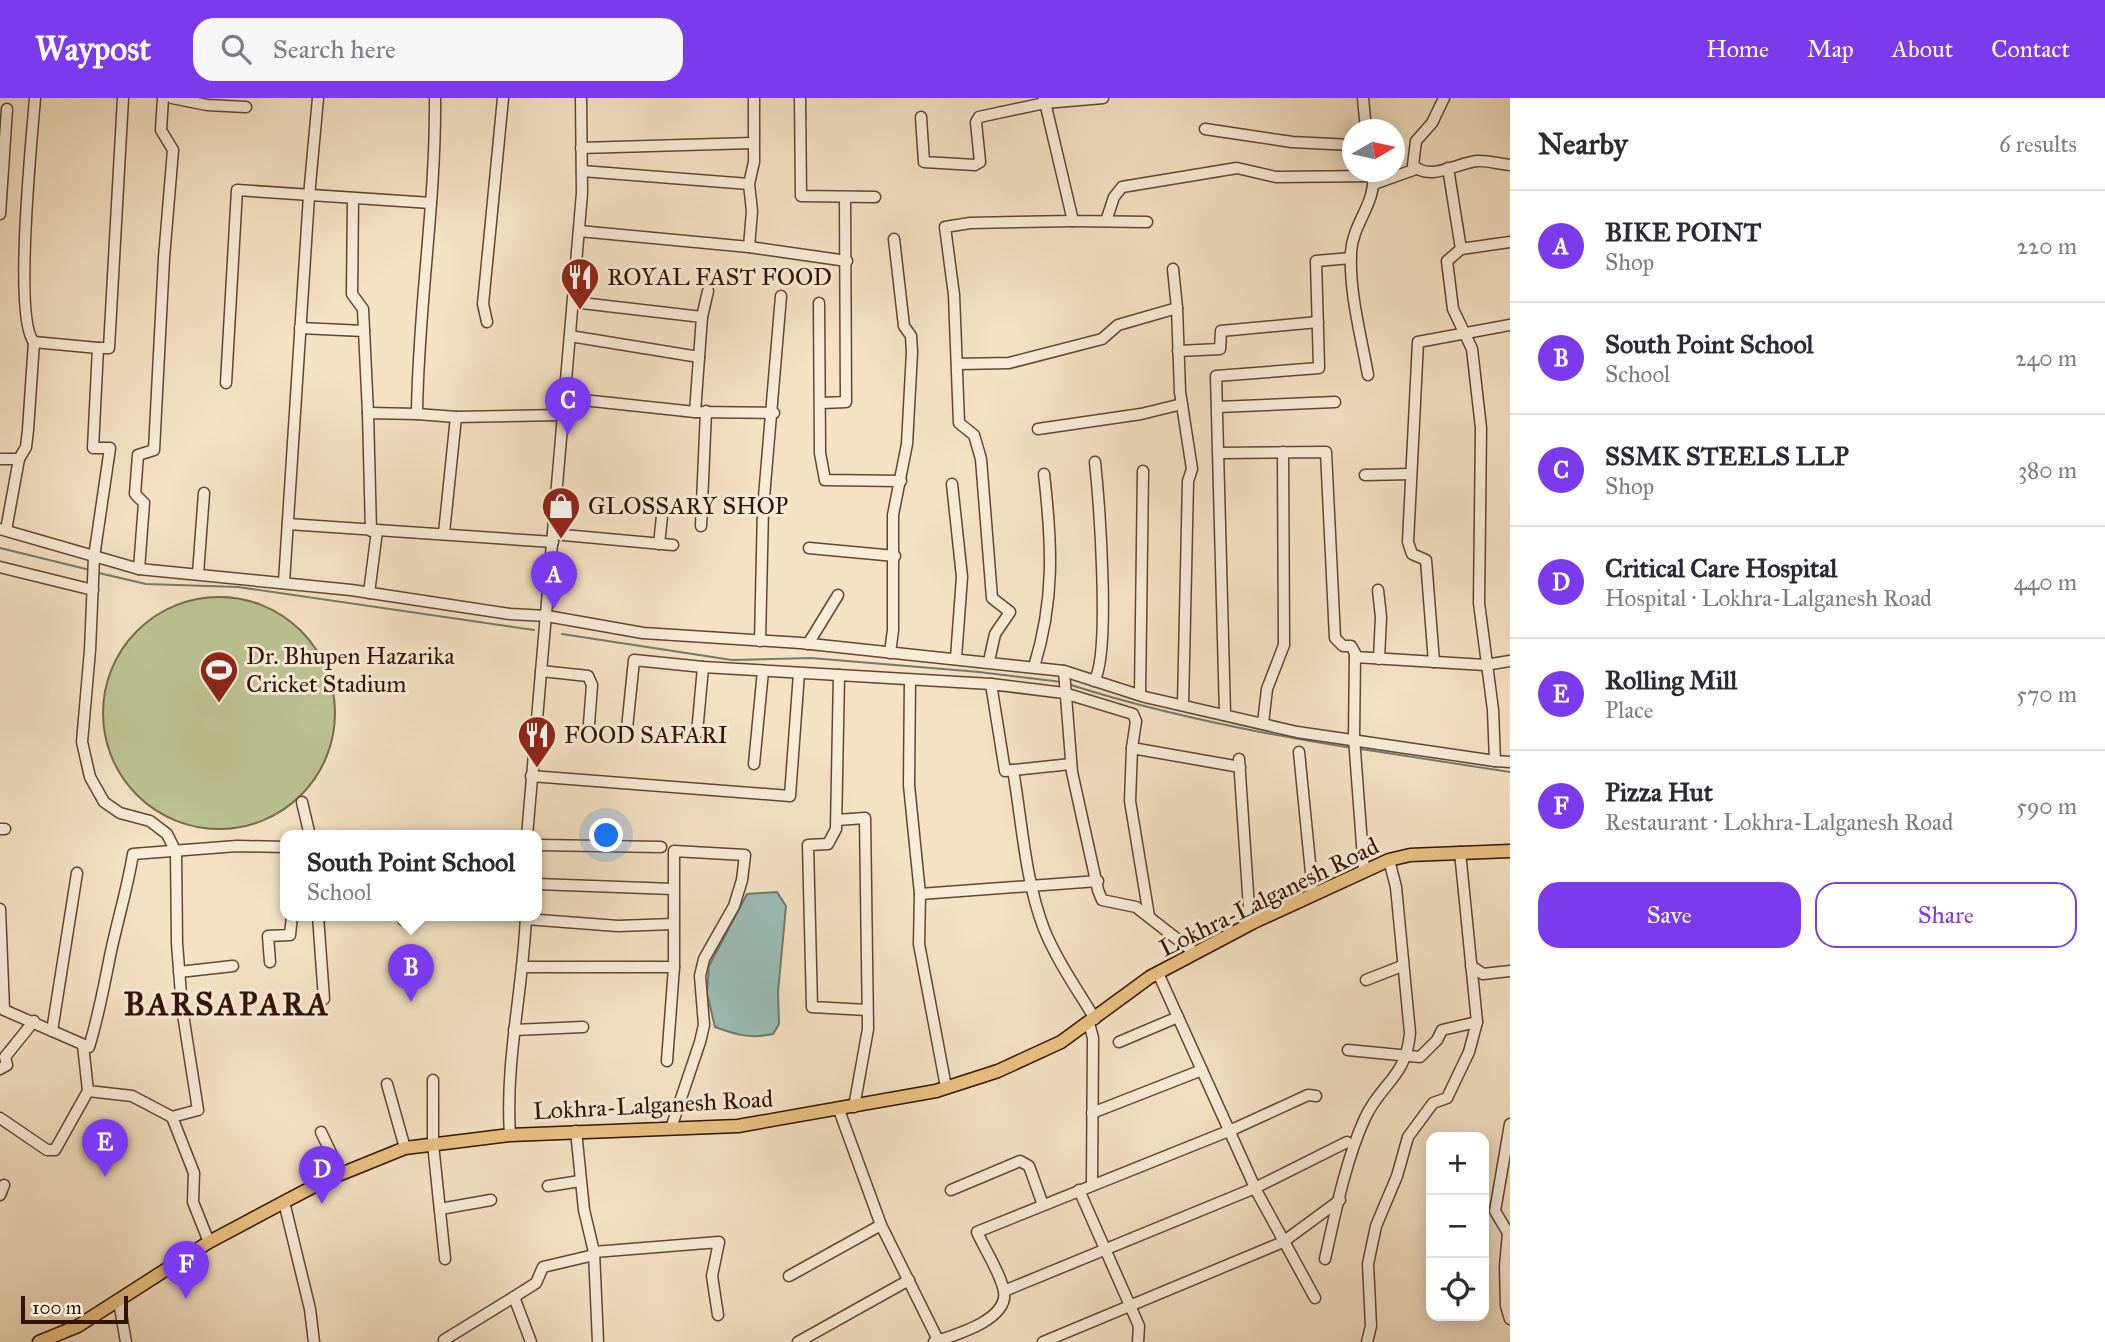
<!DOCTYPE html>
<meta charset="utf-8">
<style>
:root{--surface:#fff;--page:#f7f7f7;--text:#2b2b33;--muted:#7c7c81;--line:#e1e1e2;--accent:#7c3aed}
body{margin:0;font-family:"IM FELL Great Primer",serif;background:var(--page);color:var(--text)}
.controls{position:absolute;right:21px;bottom:21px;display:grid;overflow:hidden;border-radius:14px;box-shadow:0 4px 18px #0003}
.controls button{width:63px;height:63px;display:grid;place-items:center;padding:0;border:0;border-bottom:2px solid var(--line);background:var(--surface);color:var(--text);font:35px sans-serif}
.compass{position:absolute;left:1342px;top:21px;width:63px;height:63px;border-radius:50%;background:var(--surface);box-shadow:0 4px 18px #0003;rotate:81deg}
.scale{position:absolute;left:21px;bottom:18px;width:107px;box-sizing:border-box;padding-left:7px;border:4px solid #321203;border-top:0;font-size:19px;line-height:24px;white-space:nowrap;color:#321203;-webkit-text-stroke:5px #f8ecd8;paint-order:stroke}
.you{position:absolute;left:607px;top:738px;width:24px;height:24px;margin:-18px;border:5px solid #fff;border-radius:50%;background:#1a73e8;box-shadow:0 0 0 10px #1a73e833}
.badge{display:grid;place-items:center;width:46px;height:46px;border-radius:50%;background:var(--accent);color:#fff;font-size:23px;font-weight:700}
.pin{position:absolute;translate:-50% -58px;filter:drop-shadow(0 2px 4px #0008)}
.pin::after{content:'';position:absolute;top:37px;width:24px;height:21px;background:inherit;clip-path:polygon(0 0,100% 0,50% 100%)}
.popup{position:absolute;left:280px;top:732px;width:262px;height:91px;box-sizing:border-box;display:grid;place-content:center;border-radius:14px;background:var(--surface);filter:drop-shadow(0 2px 5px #0005);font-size:23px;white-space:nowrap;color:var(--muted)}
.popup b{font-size:26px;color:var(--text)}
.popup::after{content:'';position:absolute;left:50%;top:100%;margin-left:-14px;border:14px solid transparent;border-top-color:var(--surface)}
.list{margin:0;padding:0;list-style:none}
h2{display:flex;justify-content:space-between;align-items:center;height:91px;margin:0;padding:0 28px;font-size:30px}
h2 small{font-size:23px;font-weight:400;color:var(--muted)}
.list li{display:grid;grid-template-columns:46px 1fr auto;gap:21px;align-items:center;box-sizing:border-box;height:112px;padding:0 28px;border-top:2px solid var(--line)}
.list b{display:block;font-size:26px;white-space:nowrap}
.list p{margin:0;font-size:23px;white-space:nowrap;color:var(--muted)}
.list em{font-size:23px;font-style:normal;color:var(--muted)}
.actions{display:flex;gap:14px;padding:21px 28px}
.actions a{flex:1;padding:16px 0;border:2px solid var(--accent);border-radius:21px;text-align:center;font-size:24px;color:var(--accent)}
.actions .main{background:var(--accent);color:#fff}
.icon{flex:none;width:38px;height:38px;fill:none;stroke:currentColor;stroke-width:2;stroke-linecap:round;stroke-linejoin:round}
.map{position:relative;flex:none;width:1510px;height:1244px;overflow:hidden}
header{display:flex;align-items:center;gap:42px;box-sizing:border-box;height:98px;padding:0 35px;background:var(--accent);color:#fff}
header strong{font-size:33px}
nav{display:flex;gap:38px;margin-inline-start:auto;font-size:24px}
.search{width:490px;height:63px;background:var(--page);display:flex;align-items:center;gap:18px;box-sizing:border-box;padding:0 24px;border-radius:21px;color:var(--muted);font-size:26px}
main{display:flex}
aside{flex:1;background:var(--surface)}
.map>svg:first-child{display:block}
</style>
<header>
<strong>Waypost</strong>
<div class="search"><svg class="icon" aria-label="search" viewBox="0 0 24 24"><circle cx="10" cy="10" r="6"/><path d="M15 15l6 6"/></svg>Search here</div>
<nav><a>Home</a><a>Map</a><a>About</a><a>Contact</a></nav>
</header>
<main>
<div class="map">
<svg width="1510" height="1244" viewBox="0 0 1510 1244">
<rect width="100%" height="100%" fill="#f4e2c3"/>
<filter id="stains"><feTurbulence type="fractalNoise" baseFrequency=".00286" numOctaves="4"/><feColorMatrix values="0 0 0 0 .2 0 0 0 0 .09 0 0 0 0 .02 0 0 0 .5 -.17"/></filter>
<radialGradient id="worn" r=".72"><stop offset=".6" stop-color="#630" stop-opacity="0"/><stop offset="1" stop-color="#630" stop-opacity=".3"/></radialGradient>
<circle fill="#bcc393" stroke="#776a4b" stroke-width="2" cx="219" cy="615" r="116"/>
<path fill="#9cbdb8" stroke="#727970" stroke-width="2" d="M777,794L786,808L778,894L779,926L773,936C750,941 737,937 715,929L707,895L709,868L747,796Z"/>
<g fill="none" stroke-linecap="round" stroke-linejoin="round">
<g stroke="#727970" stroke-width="2">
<path d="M0,450L90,472"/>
<path d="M99,475L146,486L238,489L534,532"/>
<path d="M562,536L732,562L811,560L979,574L1062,584"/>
<path d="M1071,587C1162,616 1257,635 1352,650"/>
<path d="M1361,651L1510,674"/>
</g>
<g stroke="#624633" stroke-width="13">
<g id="minor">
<path d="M123,0L109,250H98L93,350H110L94,459L90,552L82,644L90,679L104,704L120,715L150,723L167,736L176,754L177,845L182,910L198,1012L172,1019L194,1075L193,1104L209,1144"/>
<path d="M172,0L207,7L246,9"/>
<path d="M800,0L801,98L875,99"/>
<path d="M1044,0L1073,123L1147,124"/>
<path d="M1363,0L1366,32"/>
<path d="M1444,0L1432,25L1416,43L1413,67C1429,84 1457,65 1477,63C1487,62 1499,66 1510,67"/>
<path d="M921,19L924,64L975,67L980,64L976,24L979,19L1045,5L1103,0"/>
<path d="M1205,31L1292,44L1352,47"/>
<path d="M581,50L752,45"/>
<path d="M1448,70L1461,151"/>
<path d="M582,73L749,86"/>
<path d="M1374,86L1416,71"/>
<path d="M353,101L352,196L363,211L368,315"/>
<path d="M0,116L7,11"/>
<path d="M1106,123L1114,99L1122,89L1237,70L1276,79L1373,78"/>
<path d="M579,133L749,149L847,163"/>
<path d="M1510,144L1461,151L1447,163L1453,211L1472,251L1481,330L1479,505L1493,612L1495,663L1510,664"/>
<path d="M749,149L752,113L749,86L754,64V0"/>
<path d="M573,204L702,219L695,314"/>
<path d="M819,205L820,355L825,382L901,383"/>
<path d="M1177,210L1180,294L1192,371L1188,383L1183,607"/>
<path d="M702,219L708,193"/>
<path d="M487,224L483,206L503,0"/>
<path d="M300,230L364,233"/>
<path d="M570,238L699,259"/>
<path d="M34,244C13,222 32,39 35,0"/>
<path d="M1178,253L1220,251L1221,233L1318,224"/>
<path d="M957,266L1009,265L1102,241L1118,227L1177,210L1173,171"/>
<path d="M1368,277C1361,238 1349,194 1351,154C1353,124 1377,105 1373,74"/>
<path d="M226,285L237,92L431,105"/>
<path d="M564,300L695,314L774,315"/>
<path d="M822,305L846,304L845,100"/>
<path d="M1218,309L1335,304"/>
<path d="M417,316L456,319L444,435"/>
<path d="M456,319L562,317"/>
<path d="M1038,331L1141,316L1182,306"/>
<path d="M1219,355L1326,354L1335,540L1343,548H1351L1355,555L1354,640L1364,773"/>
<path d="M0,361H19"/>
<path d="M1365,377L1411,376"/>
<path d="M952,386L962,479L956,560"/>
<path d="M288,426L553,444"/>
<path d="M701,428L706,313"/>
<path d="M0,431L139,471L351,492L510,516L547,518L643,535L801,545L1064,573L1145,599L1297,634L1495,663"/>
<path d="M6,432L19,361L26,349L28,332L34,244L98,250"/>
<path d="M371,433L368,315L417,316C418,210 436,106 435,0"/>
<path d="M553,436L673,447"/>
<path d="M659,446L662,418"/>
<path d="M809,450L895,458"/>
<path d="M0,469L93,492"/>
<path d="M139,471L144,405L135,396L138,357L154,352L164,160L173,52L161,32L163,0"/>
<path d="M198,476L204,395"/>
<path d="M284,484L309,98L318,0"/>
<path d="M1378,492L1381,519L1379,561"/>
<path d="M369,495L377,433"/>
<path d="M760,543L763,411L781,198"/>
<path d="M808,546L838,497"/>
<path d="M890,555L893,532V417L907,346L912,254L911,238L904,228L894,141"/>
<path d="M1355,559L1485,567L1510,563"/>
<path d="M989,563L995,536L1010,514L992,500L981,361L974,337L959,325L954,197L945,129L970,125L1073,123"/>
<path d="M1434,564L1426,462L1412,456L1408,444L1418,244L1510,227"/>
<path d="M1034,569C1055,501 1052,446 1044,376"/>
<path d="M541,573L588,578L592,587L588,639"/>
<path d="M1064,573L1072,674L1098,792L1102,802L1136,809L1195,855"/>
<path d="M839,577L836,731L828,746L808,747L812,909L867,912"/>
<path d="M910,582L909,687L920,796L919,846L946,989"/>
<path d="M1094,583C1111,557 1099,402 1095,364"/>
<path d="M1140,597L1143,373"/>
<path d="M1225,616L1216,278L1319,270L1316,163L1351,160"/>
<path d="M1263,625L1267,591L1284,547L1283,354"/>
<path d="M697,635L703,569"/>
<path d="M626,640L634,562L703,569L991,586"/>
<path d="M1299,654L1313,795"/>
<path d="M1239,661L1250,825"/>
<path d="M754,666L763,573"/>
<path d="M1071,666L1005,673L991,586L1064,595L1133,616L1136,623L1132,650"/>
<path d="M1013,672C1022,724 1025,782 1044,831C1057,863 1077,891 1095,921"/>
<path d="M531,678L790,698L799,575"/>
<path d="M302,704L310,738"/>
<path d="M837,722L865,720L868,931L854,1009"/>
<path d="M0,731H5"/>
<path d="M527,738L582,95L581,0"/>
<path d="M537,747L661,749"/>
<path d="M537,786L673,791"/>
<path d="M920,796L1098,783"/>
<path d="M0,811L4,912L89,949C98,920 103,893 109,863C116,827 127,793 133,756L237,748L285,749"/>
<path d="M318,818L324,901"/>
<path d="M403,818V822"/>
<path d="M1149,818L1130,703L1132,650L1240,669"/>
<path d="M526,821L618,828L673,826"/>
<path d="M270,864L268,838L290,837L292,818"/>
<path d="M1471,868L1483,876L1510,873"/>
<path d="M524,869H674"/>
<path d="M179,874L233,868"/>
<path d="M1158,875L1257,1094L1315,1200"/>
<path d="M1366,882L1402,868"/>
<path d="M1089,925L1093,940L1092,1087"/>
<path d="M514,932L583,929"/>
<path d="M52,933L77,775"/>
<path d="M1119,944L1178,919"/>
<path d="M83,947L88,993L132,998L172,1019"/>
<path d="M1348,952L1420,959L1437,942L1442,932L1477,924"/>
<path d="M667,963L674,869V753L745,757L742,782L734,808L704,861L700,878L704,927L700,944L671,1030"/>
<path d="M0,971L7,967L5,959L34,923"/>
<path d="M433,982V1046L445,1161"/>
<path d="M387,986L405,1050"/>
<path d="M839,1012L881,1127L939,1244"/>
<path d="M1092,1015L1202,972"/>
<path d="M0,1020L47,1052H55L88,993"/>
<path d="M1510,1026L1495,1113L1508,1135L1505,1168L1506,1208L1510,1221"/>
<path d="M576,1033L584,1112L594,1154L598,1244"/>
<path d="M321,1034L341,1076"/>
<path d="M510,1037C505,963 523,892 526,818"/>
<path d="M548,1088L580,1083"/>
<path d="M951,1092L1020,1063L1029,1068L1043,1107"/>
<path d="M1079,1092L1139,1228L1138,1244"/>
<path d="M0,1097L4,1087"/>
<path d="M284,1104L310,1211L314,1244"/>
<path d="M440,1111L491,1102"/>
<path d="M594,1154L719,1144L712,1178L718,1217"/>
<path d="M1325,1161C1335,1116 1346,1061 1365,1020C1381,985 1406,980 1410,935L1396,789L1389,762"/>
<path d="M789,1178L881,1127"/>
<path d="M1004,1193L1255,1090L1347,1044"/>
<path d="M119,1204L126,1244"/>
<path d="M444,1242L514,1199"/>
<path d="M531,1244L514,1199L536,1185L543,1169L594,1157"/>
<path d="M798,1244L909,1182"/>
<path d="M934,1244C955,1237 1009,1222 1004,1193C1000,1174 985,1152 977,1134L1236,1030L1308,997L1316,998"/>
<path d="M1043,1244L1283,1144L1340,1102"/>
<path d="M1367,1244L1371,1228L1368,1166L1376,1128L1397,1078L1408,1039L1433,1005L1447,1000L1469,954L1477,924L1460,754"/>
</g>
</g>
<g stroke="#321203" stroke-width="15">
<path id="major" d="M39,1244L78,1228L209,1144L284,1104L326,1082L405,1050L510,1037L738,1028L936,993L998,973L1061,944L1150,879L1254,824L1389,762L1410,757L1510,753"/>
</g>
<use href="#minor" stroke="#f8ecd8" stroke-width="10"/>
<use href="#major" stroke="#eac182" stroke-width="12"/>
</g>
<defs>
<g id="restaurant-pin" transform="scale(2.0125)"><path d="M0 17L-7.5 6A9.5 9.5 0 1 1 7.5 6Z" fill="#8f2418" stroke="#f8ecd8"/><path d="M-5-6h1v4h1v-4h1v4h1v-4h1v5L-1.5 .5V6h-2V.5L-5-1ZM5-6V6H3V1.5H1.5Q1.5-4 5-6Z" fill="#fff"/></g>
<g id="shop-pin" transform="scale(2.0125)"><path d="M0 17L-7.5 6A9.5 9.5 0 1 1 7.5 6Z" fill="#8f2418" stroke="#f8ecd8"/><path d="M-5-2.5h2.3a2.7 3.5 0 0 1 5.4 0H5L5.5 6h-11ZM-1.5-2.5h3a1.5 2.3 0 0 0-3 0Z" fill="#fff"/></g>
<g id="stadium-pin" transform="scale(2.0125)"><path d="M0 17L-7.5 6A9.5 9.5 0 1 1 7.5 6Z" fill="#8f2418" stroke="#f8ecd8"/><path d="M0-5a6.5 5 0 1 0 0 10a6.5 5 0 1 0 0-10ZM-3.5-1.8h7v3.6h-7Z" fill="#fff"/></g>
</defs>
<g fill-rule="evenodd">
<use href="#restaurant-pin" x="580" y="179"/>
<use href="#shop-pin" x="561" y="408"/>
<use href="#stadium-pin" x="219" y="572"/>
<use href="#restaurant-pin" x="537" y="637"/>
</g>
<g text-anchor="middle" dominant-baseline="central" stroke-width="6" stroke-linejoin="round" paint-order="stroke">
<g font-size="24" fill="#321203" stroke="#f8ecd8" text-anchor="start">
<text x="607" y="179">ROYAL FAST FOOD</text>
<text x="588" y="408">GLOSSARY SHOP</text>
<text x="246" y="558">Dr. Bhupen Hazarika<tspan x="246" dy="28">Cricket Stadium</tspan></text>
<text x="564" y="637">FOOD SAFARI</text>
</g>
<g font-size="24" fill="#321203" stroke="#f8ecd8">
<text transform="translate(1269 799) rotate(-26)">Lokhra-Lalganesh Road</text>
<text transform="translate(653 1007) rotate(-3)">Lokhra-Lalganesh Road</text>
</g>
<g font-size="32" font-weight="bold" letter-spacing="2" fill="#321203" stroke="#f8ecd8">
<text x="227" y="906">BARSAPARA</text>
</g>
</g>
<rect width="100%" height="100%" filter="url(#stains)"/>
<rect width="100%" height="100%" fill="url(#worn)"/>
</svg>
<div class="controls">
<button>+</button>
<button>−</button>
<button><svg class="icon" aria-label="locate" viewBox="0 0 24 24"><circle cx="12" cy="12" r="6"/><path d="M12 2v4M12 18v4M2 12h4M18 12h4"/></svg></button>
</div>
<svg class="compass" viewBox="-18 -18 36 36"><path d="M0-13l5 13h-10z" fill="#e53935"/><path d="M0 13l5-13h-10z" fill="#7c7c81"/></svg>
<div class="scale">100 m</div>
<div class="you"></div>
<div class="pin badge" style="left:554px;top:511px">A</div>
<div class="pin badge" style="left:411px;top:904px">B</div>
<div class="popup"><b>South Point School</b>School</div>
<div class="pin badge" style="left:568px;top:337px">C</div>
<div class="pin badge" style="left:322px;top:1106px">D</div>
<div class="pin badge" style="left:105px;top:1079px">E</div>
<div class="pin badge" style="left:186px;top:1201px">F</div>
</div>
<aside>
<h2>Nearby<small>6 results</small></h2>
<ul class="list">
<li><span class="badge">A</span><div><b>BIKE POINT</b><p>Shop</p></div><em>220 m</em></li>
<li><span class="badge">B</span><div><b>South Point School</b><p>School</p></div><em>240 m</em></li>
<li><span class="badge">C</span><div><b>SSMK STEELS LLP</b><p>Shop</p></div><em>380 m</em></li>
<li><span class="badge">D</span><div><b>Critical Care Hospital</b><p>Hospital · Lokhra-Lalganesh Road</p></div><em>440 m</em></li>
<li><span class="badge">E</span><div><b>Rolling Mill</b><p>Place</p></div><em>570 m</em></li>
<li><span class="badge">F</span><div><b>Pizza Hut</b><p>Restaurant · Lokhra-Lalganesh Road</p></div><em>590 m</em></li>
</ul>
<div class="actions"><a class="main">Save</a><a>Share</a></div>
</aside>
</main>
